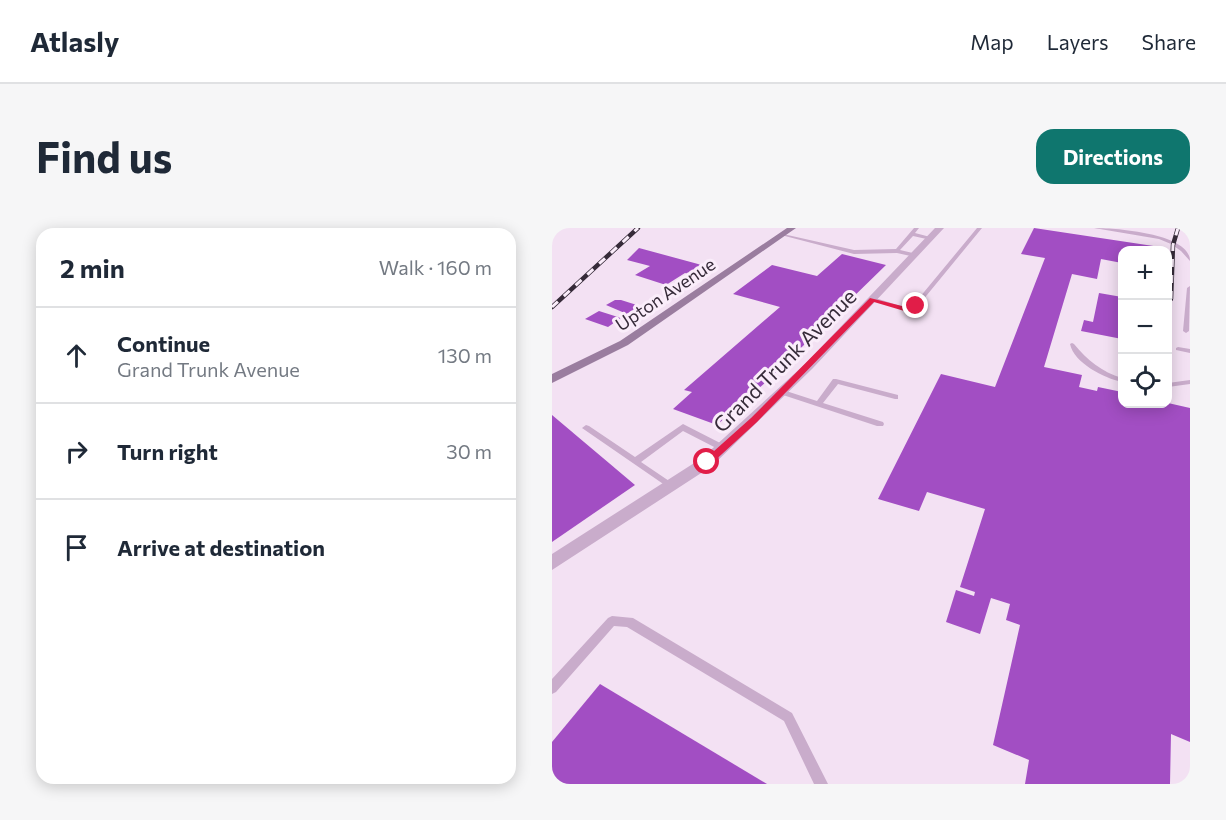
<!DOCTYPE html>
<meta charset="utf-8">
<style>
:root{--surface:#fff;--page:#f6f6f7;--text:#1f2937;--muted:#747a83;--line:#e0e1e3;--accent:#0f766e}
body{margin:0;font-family:Commissioner,sans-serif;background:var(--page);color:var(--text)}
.controls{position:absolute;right:18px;top:18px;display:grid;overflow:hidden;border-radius:12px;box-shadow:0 3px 15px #0003}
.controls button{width:54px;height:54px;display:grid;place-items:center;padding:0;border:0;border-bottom:2px solid var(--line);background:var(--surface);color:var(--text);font:30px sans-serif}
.stop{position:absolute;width:18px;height:18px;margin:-14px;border:4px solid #e11d48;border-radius:50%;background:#fff}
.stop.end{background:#e11d48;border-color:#fff;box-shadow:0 2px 6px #0008}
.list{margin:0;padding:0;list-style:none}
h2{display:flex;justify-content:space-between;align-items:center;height:78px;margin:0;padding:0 24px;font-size:26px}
h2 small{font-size:20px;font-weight:400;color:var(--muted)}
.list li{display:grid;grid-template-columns:39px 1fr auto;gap:18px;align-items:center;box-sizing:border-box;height:96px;padding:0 24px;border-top:2px solid var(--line)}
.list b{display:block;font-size:22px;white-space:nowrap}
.list p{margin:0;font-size:20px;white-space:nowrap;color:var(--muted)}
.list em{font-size:20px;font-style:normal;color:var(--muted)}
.icon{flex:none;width:33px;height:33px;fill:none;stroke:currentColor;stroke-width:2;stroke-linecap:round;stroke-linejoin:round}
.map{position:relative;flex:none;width:638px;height:556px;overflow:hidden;border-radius:18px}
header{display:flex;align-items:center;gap:36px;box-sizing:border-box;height:84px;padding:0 30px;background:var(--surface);border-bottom:2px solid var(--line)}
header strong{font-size:28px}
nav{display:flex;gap:33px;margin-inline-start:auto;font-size:21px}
.intro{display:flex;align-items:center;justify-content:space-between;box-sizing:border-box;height:144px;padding:0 36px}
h1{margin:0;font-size:42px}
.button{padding:15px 27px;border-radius:18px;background:var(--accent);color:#fff;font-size:21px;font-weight:700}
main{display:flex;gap:36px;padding:0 36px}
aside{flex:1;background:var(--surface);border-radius:18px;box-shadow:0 3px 15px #0003}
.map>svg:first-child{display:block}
</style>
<header>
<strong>Atlasly</strong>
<nav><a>Map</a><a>Layers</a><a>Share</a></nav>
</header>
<div class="intro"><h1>Find us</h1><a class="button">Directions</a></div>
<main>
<aside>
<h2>2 min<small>Walk · 160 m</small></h2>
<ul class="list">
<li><svg class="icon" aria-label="ahead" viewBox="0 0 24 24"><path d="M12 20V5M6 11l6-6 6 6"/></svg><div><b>Continue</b><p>Grand Trunk Avenue</p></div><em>130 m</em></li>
<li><svg class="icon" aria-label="right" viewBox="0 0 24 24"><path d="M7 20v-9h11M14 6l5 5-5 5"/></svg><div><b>Turn right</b></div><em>30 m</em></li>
<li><svg class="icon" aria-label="arrive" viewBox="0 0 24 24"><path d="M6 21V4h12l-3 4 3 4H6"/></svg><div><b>Arrive at destination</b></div></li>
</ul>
</aside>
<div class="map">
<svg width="638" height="556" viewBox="0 0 638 556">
<rect width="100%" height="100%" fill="#f3e1f3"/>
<g fill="#a24ec3">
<path d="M482,0L608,19L607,22H570V35L549,31L545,51L520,46L492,139L530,147L527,159L545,163L546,159L570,164V176L616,175L638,180V514L619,506L618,556H473L477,532L441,517L468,397L454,392L458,376L439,370L428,406L394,394L404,362L422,368L423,364L408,359L433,281L375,264L367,283L326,271L389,146L443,159L493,30L469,26Z"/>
<path d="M87,20L146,36L159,41L147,49L133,45L114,57L83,47L98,38L75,32Z"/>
<path d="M290,26L334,37L214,154L165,197L121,181L140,164L132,162L228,79L181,66L220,37L265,48Z"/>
<path d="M547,65L570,69V111L529,103L532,92L541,94Z"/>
<path d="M63,72H69L88,78L75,86L54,77Z"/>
<path d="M47,83L69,90L56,99L33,91Z"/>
<path d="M0,187L83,257L0,314Z"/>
<path d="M48,456L215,556H0V514Z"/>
</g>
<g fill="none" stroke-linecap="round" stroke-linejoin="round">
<g fill="#c9accb" fill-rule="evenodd">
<path d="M362,0H367L363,5L382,10L379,12L361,8L348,22L365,26V28L363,29L345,25L302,26L229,7L231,6L302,22L344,21Z"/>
<path d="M425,0H430L361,84H357L317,71L320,69L358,81Z"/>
<path d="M542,0C562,0 638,5 638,33L629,23L619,16L607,11Z"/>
<path d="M638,58L637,103L634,105L631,103L635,60Z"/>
<path d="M520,115L522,116C535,132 550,144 570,150V154C552,150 522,135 518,116Z"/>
<path d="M626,119L638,121V125L624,122V120Z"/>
<path d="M281,151H284L346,167V171H343L286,156L271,175L331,194L332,196L331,198H325L228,166L227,164L231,162L265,173Z"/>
<path d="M638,152V156L616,159V155Z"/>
<path d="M131,196L174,218L175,220L174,222H168L131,203L89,234L123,257L124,259L123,261L120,262L30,200L34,197L37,198L83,229Z"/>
<path d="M60,388L81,390L240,485L276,556H262L232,493L75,399L62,398L4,464L0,466V451L56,390Z"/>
</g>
<path fill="#c9accb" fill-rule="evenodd" d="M383,0H392L261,140L160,238L0,342V326L150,230L253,136Z"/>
<path fill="#9a7d9f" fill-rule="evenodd" d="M235,0H244L76,117L0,155V146L68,113Z"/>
<path fill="#755d7b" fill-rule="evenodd" d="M0,0H9L0,7Z"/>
<g stroke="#362b39" stroke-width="4.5">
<g id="rail">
<path d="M619,71L621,17L626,0"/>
<path d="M0,79L86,0"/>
</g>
</g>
<use href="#rail" stroke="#faedfa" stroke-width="3" stroke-dasharray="8" stroke-linecap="butt"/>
</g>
<path fill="#e11d48" d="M318,70L358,80L361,77L367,78L359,85L322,74L205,194L158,237H152V232L199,190Z"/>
<g text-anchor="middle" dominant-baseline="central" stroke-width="6" stroke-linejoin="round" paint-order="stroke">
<g font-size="18" fill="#362b39" stroke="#faedfa">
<text transform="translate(113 66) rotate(-34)">Upton Avenue</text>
</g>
<g font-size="21" fill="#362b39" stroke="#faedfa">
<text transform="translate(232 132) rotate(-45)">Grand Trunk Avenue</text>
</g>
</g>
</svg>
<div class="controls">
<button>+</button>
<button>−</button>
<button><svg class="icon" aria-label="locate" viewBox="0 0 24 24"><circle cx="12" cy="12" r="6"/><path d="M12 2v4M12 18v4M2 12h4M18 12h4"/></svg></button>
</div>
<div class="stop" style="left:155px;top:234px"></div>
<div class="stop end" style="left:364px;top:78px"></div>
</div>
</main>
